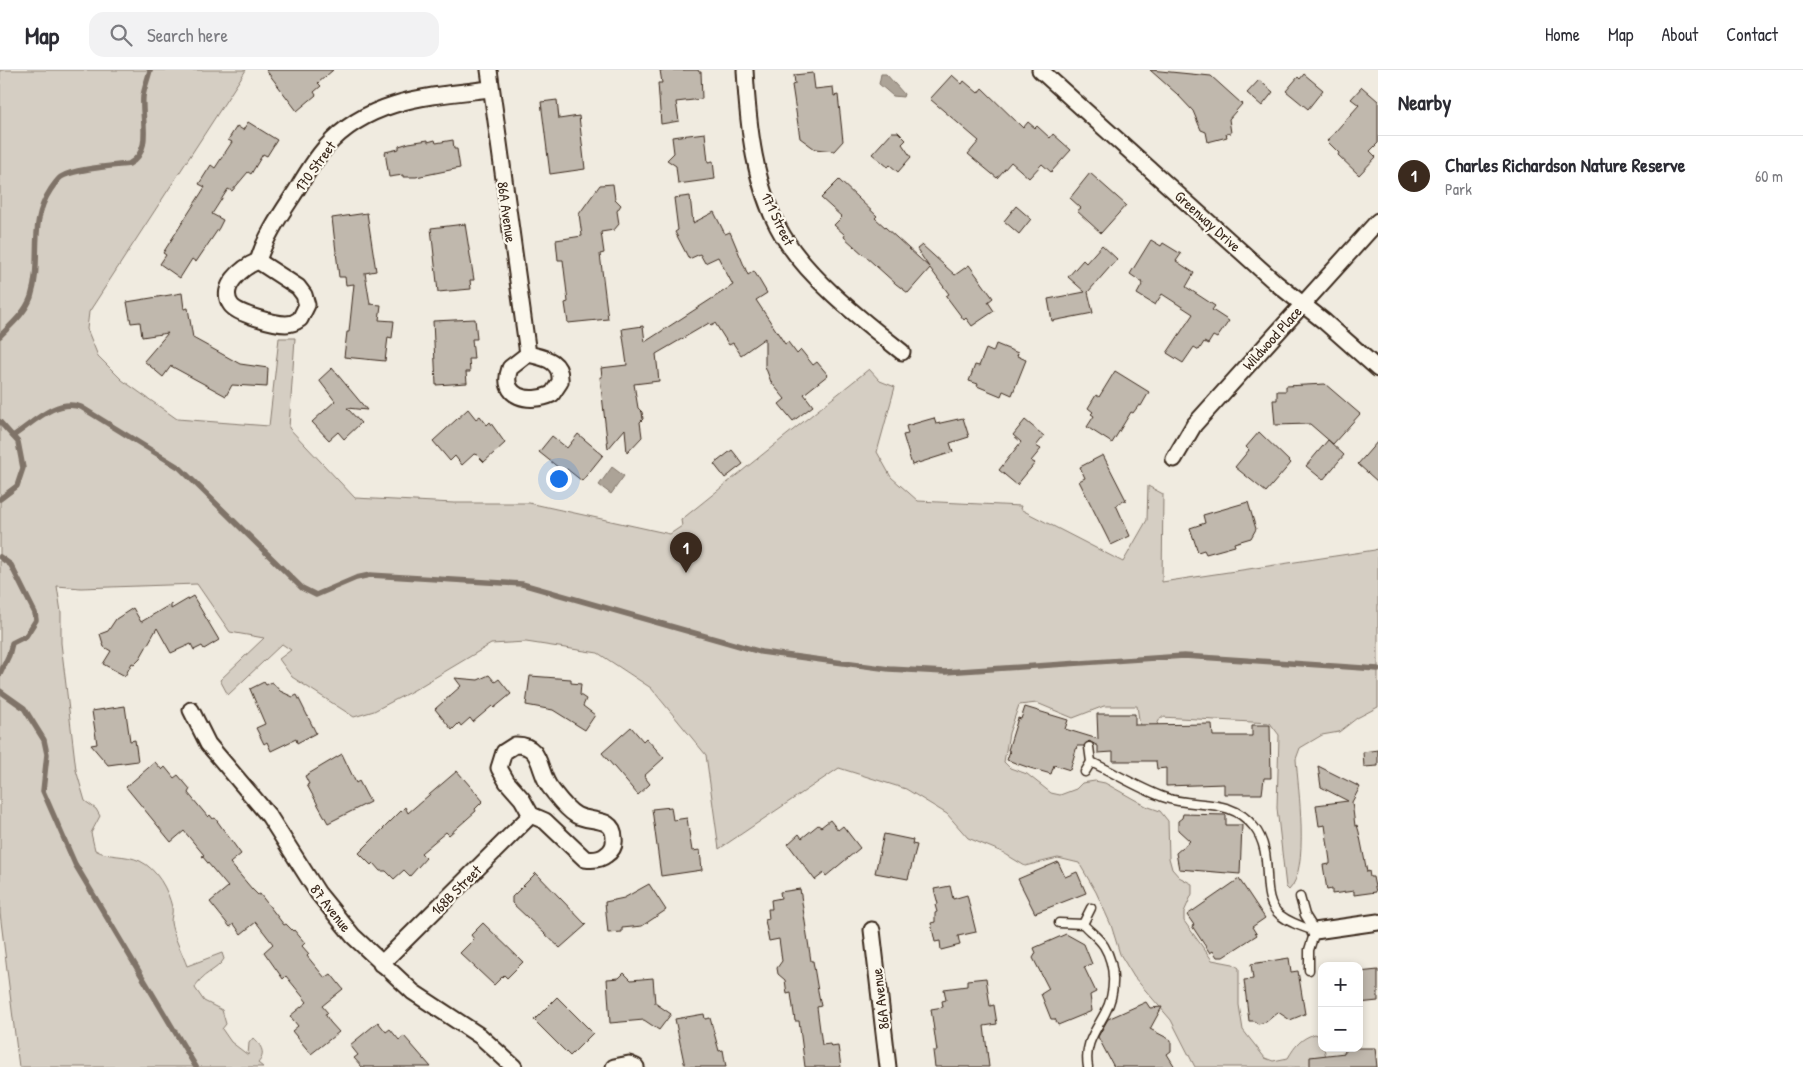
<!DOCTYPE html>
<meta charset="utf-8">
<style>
:root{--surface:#fff;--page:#f2f2f3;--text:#2b2b33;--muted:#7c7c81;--line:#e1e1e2;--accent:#3b2a1e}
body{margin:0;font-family:"Patrick Hand",sans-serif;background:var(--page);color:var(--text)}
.controls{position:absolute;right:15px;bottom:15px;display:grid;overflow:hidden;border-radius:10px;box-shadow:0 2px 8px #0003}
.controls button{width:45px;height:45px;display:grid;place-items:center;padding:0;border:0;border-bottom:1px solid var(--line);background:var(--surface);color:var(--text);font:25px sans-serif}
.you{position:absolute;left:558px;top:408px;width:18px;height:18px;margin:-12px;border:4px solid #fff;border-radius:50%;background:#1a73e8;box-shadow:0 0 0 8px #1a73e833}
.badge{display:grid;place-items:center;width:32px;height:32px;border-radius:50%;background:var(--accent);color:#fff;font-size:16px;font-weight:700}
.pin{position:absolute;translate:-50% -41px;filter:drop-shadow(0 1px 2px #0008)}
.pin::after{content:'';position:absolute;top:26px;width:18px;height:15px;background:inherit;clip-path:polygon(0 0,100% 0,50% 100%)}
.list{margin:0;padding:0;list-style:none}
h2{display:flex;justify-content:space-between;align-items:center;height:65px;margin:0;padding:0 20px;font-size:21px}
h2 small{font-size:16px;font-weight:400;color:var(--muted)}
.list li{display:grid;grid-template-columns:32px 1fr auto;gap:15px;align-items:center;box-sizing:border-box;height:80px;padding:0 20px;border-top:1px solid var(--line)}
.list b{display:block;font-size:19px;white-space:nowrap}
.list p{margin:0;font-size:16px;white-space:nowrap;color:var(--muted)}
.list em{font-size:16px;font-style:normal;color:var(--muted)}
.icon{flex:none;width:28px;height:28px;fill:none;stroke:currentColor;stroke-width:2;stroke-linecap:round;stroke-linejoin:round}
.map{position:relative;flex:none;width:1378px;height:997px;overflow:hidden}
header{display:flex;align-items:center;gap:30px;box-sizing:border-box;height:70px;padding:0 25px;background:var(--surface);border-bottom:1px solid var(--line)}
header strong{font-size:24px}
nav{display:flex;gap:28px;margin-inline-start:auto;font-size:18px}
.search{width:350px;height:45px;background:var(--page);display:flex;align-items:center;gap:12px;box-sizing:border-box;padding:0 18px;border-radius:15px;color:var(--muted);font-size:19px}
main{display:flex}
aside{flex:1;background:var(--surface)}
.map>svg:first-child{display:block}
</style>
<header>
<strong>Map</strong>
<div class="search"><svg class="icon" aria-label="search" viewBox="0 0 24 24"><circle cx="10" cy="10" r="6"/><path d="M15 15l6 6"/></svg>Search here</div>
<nav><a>Home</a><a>Map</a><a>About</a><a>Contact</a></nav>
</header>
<main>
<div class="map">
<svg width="1378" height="997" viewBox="0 0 1378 997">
<rect width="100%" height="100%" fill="#f0ebe0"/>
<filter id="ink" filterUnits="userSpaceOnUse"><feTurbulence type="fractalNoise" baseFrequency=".02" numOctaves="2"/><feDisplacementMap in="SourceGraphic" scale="10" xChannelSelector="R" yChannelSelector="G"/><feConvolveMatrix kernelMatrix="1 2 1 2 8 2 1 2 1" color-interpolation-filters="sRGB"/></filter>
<g filter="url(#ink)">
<path fill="#d5cec3" stroke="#887c70" d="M0,0H246L89,242L87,259L98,286L122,310L177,349L269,356L279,268H295L289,358L355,428L454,433H529L670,464L682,456L681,450L869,299L880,311L895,317L877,382L891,407L918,431L1021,436L1020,439L1123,492L1147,450L1148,416L1163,424L1162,512L1375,480L1378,477V637L1357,648L1339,662L1322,665L1300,678L1296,689C1298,718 1310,800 1289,820L1286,817L1277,738L1279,665L1270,653L1161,647L1154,660L1141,663L1137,636H1104L1073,648L1037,633L1019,635L1009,663L1004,692L1010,698L1027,704L1051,723L1060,725L1076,719L1082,713L1095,711L1105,713L1146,736L1160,741L1168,751L1169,788L1172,799L1179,807L1192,814V824L1184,842V851L1212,890L1233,894L1239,898V935L1243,960L1265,988L1273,991L1288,988C1295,976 1301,968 1315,964L1322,967V978H1324L1328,997H1195L1171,950L1134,907L1120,884L1111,855L1096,822L1079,793L1058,788L1025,796L1002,782L968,768L947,744L906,719L839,698L719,779L706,685L651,618L598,583L526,572L491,574L414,620L374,641L354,647L292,607L279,589L291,580L282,574L228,625L220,610L264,568L230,562L197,514L81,518L57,516L61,542V573L76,700L85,731L96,739L100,746L91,763L95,780C109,788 125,784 140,791C157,799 168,820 172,837C173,842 171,848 171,852C172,863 183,885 187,896L222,883L224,889C217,901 200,904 195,918L204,931L222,940L226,954L222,959L231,972L248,985L249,973L253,968C262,976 266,984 258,993L263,997H19L0,843Z"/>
<g fill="#aca397" stroke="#7f7367">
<path d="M881,4H886L904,24L903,27L893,26L879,14Z"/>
<path d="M612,397L624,406L611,424L599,415Z"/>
</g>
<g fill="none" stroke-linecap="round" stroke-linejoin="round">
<g stroke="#7f7367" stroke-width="5.5">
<path d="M0,266C12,254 25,243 31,227C43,189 27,155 51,119C54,115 57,110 61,107C73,99 113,96 129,94C153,81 141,50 143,27C144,18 148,9 150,0"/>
<path d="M0,352L18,372L23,398L17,416L0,429"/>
<path d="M13,366C33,353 56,328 81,337L180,398L302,518L316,525L356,508L370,505L522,514L761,582L889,599L945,602L1184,586L1378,599"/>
<path d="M0,487L11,495L35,543L36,550L26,566L12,573L9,585L0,604"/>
<path d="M0,621L24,638L44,670L47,684L43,721L75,794L196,997"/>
</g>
</g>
<g fill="#c0b8ad" stroke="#3b2a1e">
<path d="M266,0H333L318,13L321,16L314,22L316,25L297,41Z"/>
<path d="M660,0H698L699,2H701L702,29L676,32L679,51L661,54L658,13H662Z"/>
<path d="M1150,0L1211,6L1242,34L1229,49L1231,63L1226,64L1227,67L1208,72L1206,62L1201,60L1193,41L1177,24Z"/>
<path d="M813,3L815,19L833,17L834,26L838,25L843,71L834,81L815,79L800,68L792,15L795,14L794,5Z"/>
<path d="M1304,4L1323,20L1308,39L1286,21L1298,7L1300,9Z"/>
<path d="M952,5L962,14L964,11L978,23L982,18L1023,58L1028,52L1035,58L1037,56L1050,68L1053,64L1071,80L1051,102L1042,94L1029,108L1011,92L997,108L968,84L979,71L930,29Z"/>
<path d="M1259,10L1273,22L1262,36L1247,23Z"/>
<path d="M1362,17L1378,31V73L1370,81L1376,87L1359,105L1338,85L1339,83L1327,71L1359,35L1351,29Z"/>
<path d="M557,30L559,49L579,46L585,99L550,104L541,32Z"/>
<path d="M248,52L277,70L267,86L263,84L251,104L248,102L232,121L228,119L212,144L223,150L219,158L196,192L192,189L180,208L160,194L166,185L163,183L205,117L199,114L211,95L215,98L232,72L228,70L237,56L243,60Z"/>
<path d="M892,62H898L906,70L902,74L911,87L898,102L890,95L888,97L872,84Z"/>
<path d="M705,63L708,92L713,91L715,109L678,114L676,96L667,90L674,83L672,67Z"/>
<path d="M428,70V72L435,70L436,73L453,70L454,79H457L460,98L416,107H403V105L389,107L385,82L399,79V76L409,73Z"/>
<path d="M1090,103L1126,135L1101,163L1077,141L1081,138L1070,128Z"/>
<path d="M839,110L877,146L875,148L929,197L917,179L922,175L955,205L969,195L993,228L988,232L994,241L972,256L966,248L964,250L946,226L949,224L930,198L908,223L896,214L844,167L845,165L834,155L842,147L821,128Z"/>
<path d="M613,114L615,129L621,135L617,141L619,154L614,160L601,162L604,183L600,184L608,249L568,253L565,233L568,232L563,190H558L556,170L582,166L579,144L600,115Z"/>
<path d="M690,126L693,153L714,142L725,164L730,162L748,205L754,201L767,223L756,230L785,274L788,272L797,284L801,280L813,295L817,292L828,305L804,324L813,336L793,351L779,334L785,329L771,312L765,296V268L741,285L733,273L729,275L715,253L711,255L709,253L656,284L659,311L634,314L638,338L642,342L643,349L640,352L642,367L627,383L625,359L608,379L600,307H602L601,298L627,295L622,259L643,256L645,272L733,215L718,187L705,193L700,184L689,189L675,162L678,160L674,128Z"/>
<path d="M1016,136L1031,149L1019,164L1004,151Z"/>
<path d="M367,143L376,201L365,203L370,234L381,235L379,250L394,251L392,268L388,267L385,291L344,287L347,262H349L354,214L346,215L345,207H339L332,148Z"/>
<path d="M465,154L474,210H470L471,219L438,222L431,158Z"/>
<path d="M1151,170L1161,176L1163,173L1181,184L1176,191L1194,203L1186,217L1215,236L1212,240L1229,251L1217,268L1213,266L1208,274L1204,272L1199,280L1194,277L1183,293L1167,283L1193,244L1162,224L1155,235L1137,224L1143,213L1130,204Z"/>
<path d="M1102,175L1117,189L1088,222L1093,243L1052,251L1048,229L1085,222L1068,207L1083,190L1086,193Z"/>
<path d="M182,223L184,239L188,238L193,268L240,294L268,298L267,317L232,315L226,326L171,296L163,307L144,291L168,263L142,267L140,252L131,253L127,232Z"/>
<path d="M475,249L477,269H472L474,289H469L470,302H466L467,313L436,315L433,251Z"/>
<path d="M996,274L1018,283L1017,286L1026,290L1012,325L1003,321L1001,326L977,316L978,314L969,311L975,295L979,296L986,279L993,282Z"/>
<path d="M332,298L367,340L347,338L361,353L344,369L338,362L329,370L312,352L335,331L319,310Z"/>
<path d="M1115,301L1149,322L1141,336L1139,335L1133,343L1131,342L1112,373L1087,357L1094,346L1091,344L1093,342L1088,338L1096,325L1099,327Z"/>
<path d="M1325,314L1360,344L1333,374L1310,354L1275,355L1273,330H1277V321H1286V316Z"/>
<path d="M468,339L476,349L480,346L487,355L490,352L505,373L484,392L477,385L474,384L462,395L455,386L450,391L433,371Z"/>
<path d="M934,348L936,354L963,348L969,367L950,373L953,382L912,395L903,365L908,364L906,356Z"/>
<path d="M1025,350L1044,366L1036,376L1041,379L1031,391L1035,393L1017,415L999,400L1021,372L1013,365Z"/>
<path d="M1259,362L1291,393L1266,422L1235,397L1249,380L1246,377Z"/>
<path d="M578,364L603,385L582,411L567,399L564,402L539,382L552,366L567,378Z"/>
<path d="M1328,370L1344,385L1323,410L1306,396Z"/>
<path d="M1378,371V412L1358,394Z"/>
<path d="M732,380L743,394L725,408L714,394Z"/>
<path d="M1103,385L1126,430L1116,435L1130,466L1111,475L1079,411L1085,408L1080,397Z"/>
<path d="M1248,432L1256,459L1251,468L1234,473L1235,476L1206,484L1204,480L1198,482L1190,458L1205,453L1203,445Z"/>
<path d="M193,526L219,570L204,579L202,576L194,580L191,574L171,583L157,558L140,588L134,594L132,593L125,606L103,594L111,581L104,577L100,564L108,561L116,549L133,538L141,552L171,534V539Z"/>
<path d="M489,605L495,612L499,609L511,624L494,638L492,636L473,652L470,648L461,656L459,653L452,660L435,639L461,616L455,608L478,610Z"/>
<path d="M530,606L571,609V613L581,614L580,625L586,629L583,636L595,645L585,660L553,640L526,635Z"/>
<path d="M264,612L266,615L272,612L280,621L293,627L297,625L316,663L297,673L296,669L271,681L267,672L264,674L256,658L265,654L250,619Z"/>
<path d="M125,636L130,671L135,670L138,691L108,695L91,675L97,674L92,641Z"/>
<path d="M1025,637L1068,650L1065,659L1098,669L1097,644H1135V655L1212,654L1213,666H1252V655H1270L1271,708H1264L1262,724H1224V714L1166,716V698L1157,699L1156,691H1113V682L1098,683V676L1089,671L1084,676H1077L1070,700L1054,695L1051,704L1030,698L1007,690L1010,681L1008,680L1018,648L1021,649Z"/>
<path d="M631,657L643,671L646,668L664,688L644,706L650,714L638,725L602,683Z"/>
<path d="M1378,680V696L1364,697L1363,682Z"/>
<path d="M342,684L356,713L359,711L370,732L328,753L307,715L309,714L305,706Z"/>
<path d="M155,692L162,700L165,697L174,708L178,705L190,719L188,723L208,747L210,745L213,749L215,748L241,784L230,793L252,819L258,825L260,824L284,855L286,854L293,861L294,860L305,873L302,876L309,884L307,886L325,908L331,904L343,919L322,936L328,943L325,944L330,952L339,962L311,984L292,961L298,956L290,946L307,932L286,906L283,909L264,882L273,874L256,852L241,864L234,854L230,857L210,832L228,817L202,786L204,785L184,761L171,772L126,717Z"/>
<path d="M1318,696L1360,717L1352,732L1355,756L1357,755L1359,762L1367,802L1369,801L1370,807H1373L1376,822L1354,825V821L1332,824V819L1327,820L1323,795L1330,794V791L1325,755L1319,756L1316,735L1348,731L1321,717Z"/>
<path d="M457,701L483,731L475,739L476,741L449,765L446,762L421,783L426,788L410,806L404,800L394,809L386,801H380L373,793L371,795L359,783L405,737L408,743Z"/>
<path d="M671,737L673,750L687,748L692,781L700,780L702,800L661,806L652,739Z"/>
<path d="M1183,744L1226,745V755H1242L1240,804L1179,799L1176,783L1190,771L1178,760V751L1182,748Z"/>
<path d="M830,750L838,760L843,756L860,778L826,806L824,803L815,810L788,774L799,764L802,768L818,755L821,757Z"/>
<path d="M884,764L913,770L912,774L917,775L908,809L875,803Z"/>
<path d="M1058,792L1065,807L1077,802L1086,823L1035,843L1018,809Z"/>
<path d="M536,803L586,855L560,878L512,833V827Z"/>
<path d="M1239,809L1265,848L1252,857L1257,865L1223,887H1217L1213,881L1210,883L1192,856L1194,855L1187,845Z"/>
<path d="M649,814L666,840L642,856L622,858V862L608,863L605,832L624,828Z"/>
<path d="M950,816L953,829L967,825L976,862L958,866L960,875L941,880L940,871L935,872L931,853L935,852V843L937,842L935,835L938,834L934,819Z"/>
<path d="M800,819L811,891H813L818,921L821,936L817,937L822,975L830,974L831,977L838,976L841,997H805L799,951H795L791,923L787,924L785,910L778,904L777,898L782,891L779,869L769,871L765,850L769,849L768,839H772L771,830L781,828L780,822Z"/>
<path d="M483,853L523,892L507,908L504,905L494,915L460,883L474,869L471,865Z"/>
<path d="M1066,864L1084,874L1092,894L1084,897L1096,922L1090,925L1092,941L1058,955L1055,949H1051L1041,924L1049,919L1033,888L1036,883L1034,878Z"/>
<path d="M1289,888L1291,902L1298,901L1305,944L1290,950L1278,942L1266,952L1258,954L1254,951H1249L1244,910L1253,909L1251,894Z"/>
<path d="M1378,900V931L1359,933V902Z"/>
<path d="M624,903L631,910L653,908L655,933L671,944L659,960L644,950L610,953L607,909L619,908Z"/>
<path d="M986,908L990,936L994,935L997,954L984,956L989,997H935L933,981H937L931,939L943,937L942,931L946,930L944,919L967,916V910Z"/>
<path d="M557,927L593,963L570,986L534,950Z"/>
<path d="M1146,932L1150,938L1162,937L1150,959L1171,970V981L1167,984L1175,997H1114L1098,967L1099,965L1108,949Z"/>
<path d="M704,944L705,949L710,948L719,981L723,980L726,997H685L675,949Z"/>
<path d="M378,952L386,962L390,959L399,970L404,966L431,997H362L354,988L358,985L350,975Z"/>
<path d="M1344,978H1375L1377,997H1310V987L1345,983Z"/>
</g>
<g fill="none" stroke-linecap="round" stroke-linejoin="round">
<g stroke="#3b2a1e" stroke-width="11">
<g id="lane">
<path d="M1091,692C1115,703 1138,718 1163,727C1195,739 1230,726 1254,757C1277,786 1257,826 1280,845C1290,853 1303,857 1315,861"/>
<path d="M1085,702L1091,692L1089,677"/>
<path d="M1300,827L1305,845L1315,861"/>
<path d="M1059,853L1083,854C1090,862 1098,867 1104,876C1116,896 1116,923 1105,943C1095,962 1084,974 1088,997"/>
<path d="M1083,854L1091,838"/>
<path d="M1309,900V880L1315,861"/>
</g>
</g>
<g stroke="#3b2a1e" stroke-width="19">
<g id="street">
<path d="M489,0L528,284L510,298C499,328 530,334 552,324L560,312C562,290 544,288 528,284"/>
<path d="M745,0C748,55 754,118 783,166C810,210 862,250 902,282"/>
<path d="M1040,0L1276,213L1325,252L1378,299"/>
<path d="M258,191C266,165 281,144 296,121C305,106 314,90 326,77C369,28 431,26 491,19"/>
<path d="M258,191L298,217L304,225L307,235L300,249C296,252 291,254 286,254C275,254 237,244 231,235C218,217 243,197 258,191Z"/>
<path d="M1174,389L1194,355L1378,151"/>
<path d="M191,640L208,674L269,746L318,823L353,866L413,922L480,966L514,997"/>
<path d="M515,675C544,674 537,704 552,720C559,729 566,739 576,745C590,753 614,746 614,768C615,775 612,781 606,785C600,790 592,790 585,789L545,751L531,745L522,729L507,712L499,698L504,682Z"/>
<path d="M872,860L888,997"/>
<path d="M1315,861L1378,852"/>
<path d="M381,894L531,745"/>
<path d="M614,997L629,994L636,997"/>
</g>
</g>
<use href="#lane" stroke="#fbf7ec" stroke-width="8"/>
<use href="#street" stroke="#fbf7ec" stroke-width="15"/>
</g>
</g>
<g text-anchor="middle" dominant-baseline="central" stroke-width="4.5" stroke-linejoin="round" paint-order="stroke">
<g font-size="15" fill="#3b2a1e" stroke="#fbf7ec">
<text transform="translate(315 96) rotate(-54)">170 Street</text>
<text transform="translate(507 142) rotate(82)">86A Avenue</text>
<text transform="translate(778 149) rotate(64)">171 Street</text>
<text transform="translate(1208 151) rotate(42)">Greenway Drive</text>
<text transform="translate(1272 268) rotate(-48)">Wildwood Place</text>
<text transform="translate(456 820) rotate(-45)">168B Street</text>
<text transform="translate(331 838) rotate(52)">87 Avenue</text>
<text transform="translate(880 929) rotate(-97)">86A Avenue</text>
</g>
</g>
</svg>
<div class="controls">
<button>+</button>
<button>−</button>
</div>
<div class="you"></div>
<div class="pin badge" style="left:686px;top:503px">1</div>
</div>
<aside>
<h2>Nearby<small></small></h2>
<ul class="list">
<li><span class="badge">1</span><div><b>Charles Richardson Nature Reserve</b><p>Park</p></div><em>60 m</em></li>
</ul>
</aside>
</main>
